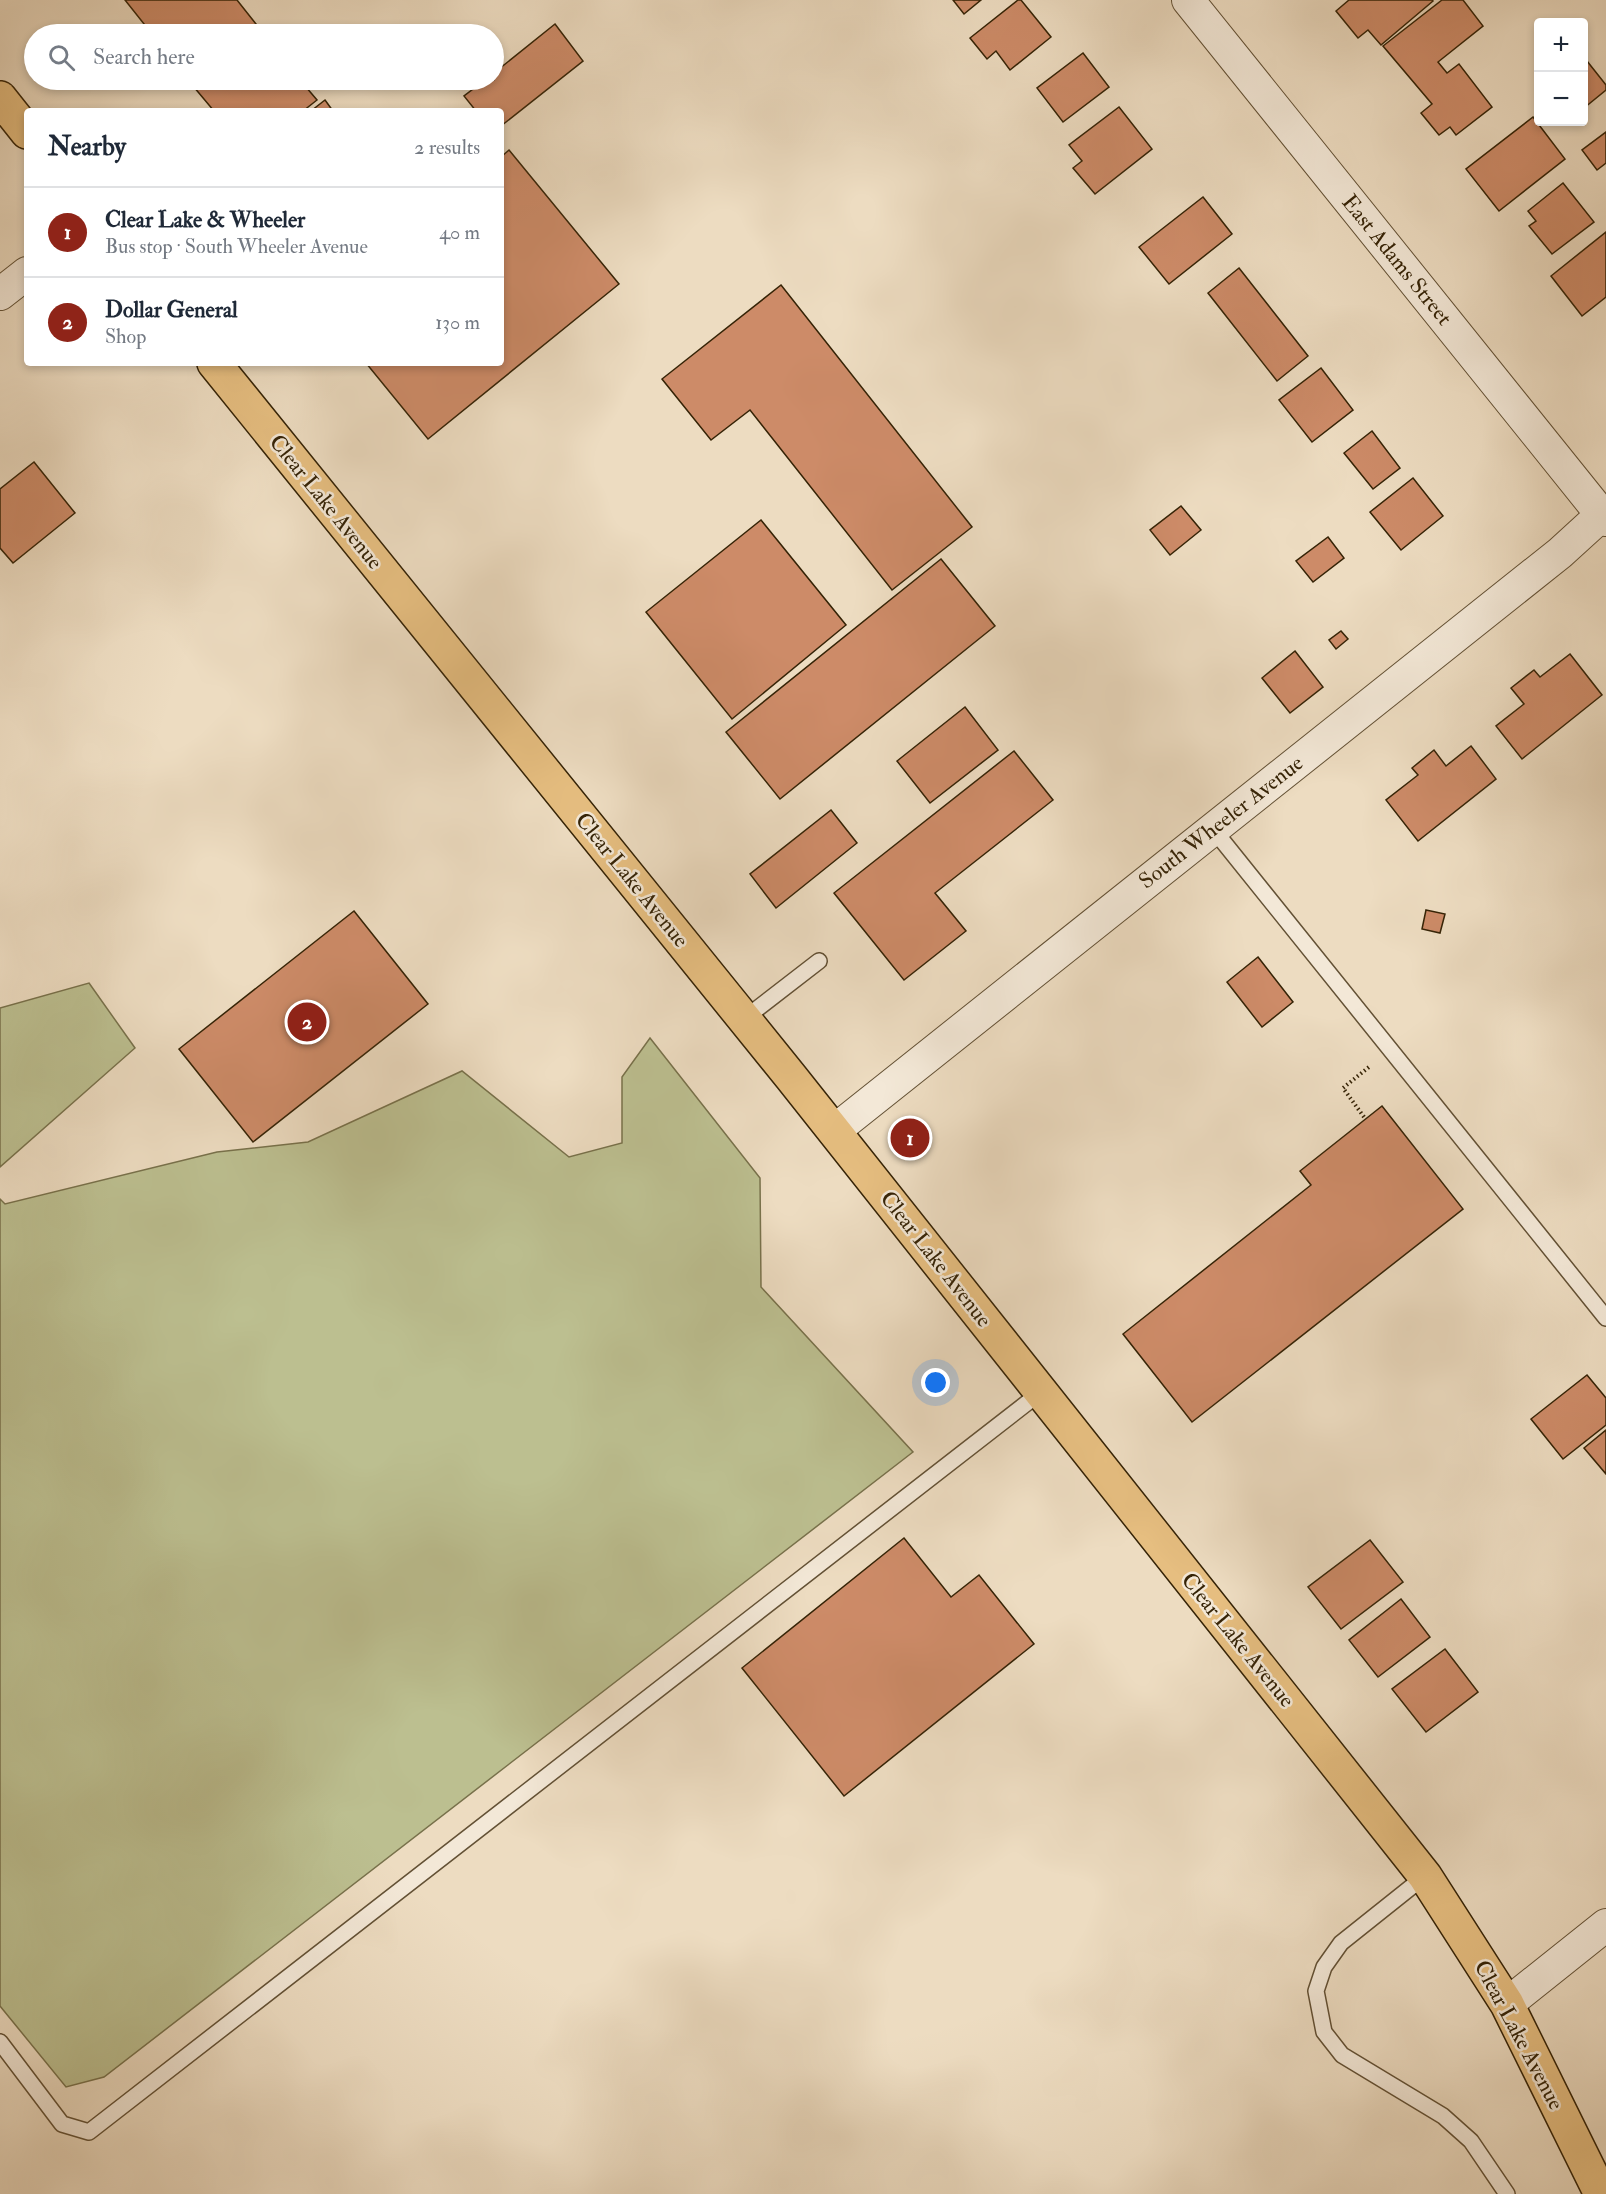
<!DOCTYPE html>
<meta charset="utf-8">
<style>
:root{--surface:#fff;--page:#f6f6f7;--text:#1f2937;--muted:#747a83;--line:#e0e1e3;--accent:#8f2418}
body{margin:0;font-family:"IM FELL Double Pica",serif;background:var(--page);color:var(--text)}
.controls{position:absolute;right:18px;top:18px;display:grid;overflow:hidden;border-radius:6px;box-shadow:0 3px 9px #0003}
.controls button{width:54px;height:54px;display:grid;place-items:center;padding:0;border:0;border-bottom:2px solid var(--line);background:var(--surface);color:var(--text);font:30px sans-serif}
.you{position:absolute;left:936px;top:1383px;width:21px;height:21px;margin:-15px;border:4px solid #fff;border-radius:50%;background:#1a73e8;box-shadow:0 0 0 9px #1a73e833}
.badge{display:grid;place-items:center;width:39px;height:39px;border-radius:50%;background:var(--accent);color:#fff;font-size:20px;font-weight:700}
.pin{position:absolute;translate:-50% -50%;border:3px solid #fff;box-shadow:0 2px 6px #0006}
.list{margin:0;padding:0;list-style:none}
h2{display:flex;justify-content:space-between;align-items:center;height:78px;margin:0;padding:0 24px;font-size:26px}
h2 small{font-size:20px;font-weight:400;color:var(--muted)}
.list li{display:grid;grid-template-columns:39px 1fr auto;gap:18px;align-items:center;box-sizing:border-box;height:90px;padding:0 24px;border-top:2px solid var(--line)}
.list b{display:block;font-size:22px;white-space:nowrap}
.list p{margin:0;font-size:20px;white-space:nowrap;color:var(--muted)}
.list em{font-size:20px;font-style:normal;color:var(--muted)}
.icon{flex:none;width:33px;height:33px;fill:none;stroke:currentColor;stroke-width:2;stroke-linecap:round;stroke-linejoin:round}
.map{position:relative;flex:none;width:1606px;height:2194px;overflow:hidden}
.search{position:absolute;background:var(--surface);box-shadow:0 3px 9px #0003;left:24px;top:24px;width:480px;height:66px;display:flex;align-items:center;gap:15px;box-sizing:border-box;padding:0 21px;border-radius:33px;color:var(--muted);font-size:22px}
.panel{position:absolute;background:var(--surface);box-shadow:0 3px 9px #0003;left:24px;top:108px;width:480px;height:258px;border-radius:6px}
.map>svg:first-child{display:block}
</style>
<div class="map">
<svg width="1606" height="2194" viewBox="0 0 1606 2194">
<rect width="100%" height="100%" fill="#eddcc1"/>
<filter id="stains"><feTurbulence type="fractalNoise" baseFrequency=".00333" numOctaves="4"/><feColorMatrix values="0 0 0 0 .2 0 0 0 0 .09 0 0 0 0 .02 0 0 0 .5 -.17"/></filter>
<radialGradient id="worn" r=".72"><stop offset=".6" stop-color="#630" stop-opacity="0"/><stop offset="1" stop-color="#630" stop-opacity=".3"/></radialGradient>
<g fill="#bcbf90" stroke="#78714b" stroke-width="1.5">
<path d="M89,983L135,1048L0,1167V1008Z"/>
<path d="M650,1038L760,1178L761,1287L913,1452L104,2077L66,2087L0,2006V1199L5,1204L217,1152L308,1142L462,1071L569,1157L622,1143V1077Z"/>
</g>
<g fill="#cd8b68" stroke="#352306" stroke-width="1.5">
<path d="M125,0H237L264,34H152Z"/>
<path d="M953,0H981L964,14Z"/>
<path d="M1018,0H1021L1051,37L1010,70L996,51L987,59L970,38Z"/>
<path d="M1349,0H1432L1433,1L1381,45L1368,30L1358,38L1336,11Z"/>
<path d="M1442,0H1463L1483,26L1438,62L1447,73L1459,64L1492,107L1456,135L1450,127L1439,135L1421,113L1432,104L1383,46Z"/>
<path d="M555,24L583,61L501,126V111H476L464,96L485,80H494V73Z"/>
<path d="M1083,53L1109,87L1063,122L1037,88Z"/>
<path d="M1587,61L1606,85V90L1584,108V63Z"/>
<path d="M188,80H300L317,100L303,111H214Z"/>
<path d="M325,100L333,111H311Z"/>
<path d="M1119,107L1152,149L1095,194L1073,168L1082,161L1069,145Z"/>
<path d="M1533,117L1565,159L1499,211L1466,169Z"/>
<path d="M1606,132V163L1597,170L1582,150Z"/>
<path d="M509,150L619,284L428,439L366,363H501V157Z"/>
<path d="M1563,183L1594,222L1552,254L1529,226L1536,221L1528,211Z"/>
<path d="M1203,197L1232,234L1169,284L1139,247Z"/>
<path d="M1606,232V297L1582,316L1551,276Z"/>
<path d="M1239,268L1308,356L1277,381L1208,293Z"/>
<path d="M781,285L972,527L892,590L750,410L711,440L662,379Z"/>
<path d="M1321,368L1353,410L1312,442L1279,400Z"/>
<path d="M1372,431L1400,468L1373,489L1344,453Z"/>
<path d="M34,462L75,513L13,563L0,548V489Z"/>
<path d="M1413,478L1443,516L1401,550L1370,512Z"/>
<path d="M1181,506L1201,530L1170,555L1150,530Z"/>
<path d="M761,520L846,625L732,719L646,612Z"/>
<path d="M1328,537L1344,558L1313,582L1296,561Z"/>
<path d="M941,559L995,626L780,799L726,732Z"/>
<path d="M1341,631L1348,639L1336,649L1329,640Z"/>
<path d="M1295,651L1323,687L1290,713L1262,678Z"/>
<path d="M1570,654L1602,695L1522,759L1496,726L1524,704L1511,688L1534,670L1540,677Z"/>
<path d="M965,707L998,750L930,803L897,761Z"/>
<path d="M1471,746L1496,779L1418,841L1386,800L1418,775L1412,768L1434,750L1446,766Z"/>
<path d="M1014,751L1053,800L935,893L966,931L904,980L834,893Z"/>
<path d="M831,810L857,843L776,908L750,874Z"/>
<path d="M1426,910L1445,914L1440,933L1422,929Z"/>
<path d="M354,911L428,1004L253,1142L179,1049Z"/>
<path d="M1258,957L1293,1002L1262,1027L1227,982Z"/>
<path d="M1382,1106L1463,1209L1192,1422L1123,1334L1311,1185L1300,1171Z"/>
<path d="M1587,1375L1606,1398V1425L1563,1459L1531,1419Z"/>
<path d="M1606,1430V1474L1584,1448Z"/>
<path d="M904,1538L951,1597L979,1575L1034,1644L844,1796L742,1668Z"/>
<path d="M1370,1540L1403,1582L1341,1629L1308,1587Z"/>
<path d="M1401,1599L1430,1637L1378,1677L1349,1640Z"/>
<path d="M1445,1649L1478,1692L1426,1732L1392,1689Z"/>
</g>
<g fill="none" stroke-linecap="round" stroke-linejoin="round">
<g stroke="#635135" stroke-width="18">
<g id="lane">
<path d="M1213,829L1606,1318"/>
<path d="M744,1019L819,961"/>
<path d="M1425,1876L1341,1943L1324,1967L1316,1991L1324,2032L1342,2055L1443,2116L1471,2141L1507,2194"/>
<path d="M0,2042L62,2124L89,2132L1041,1392"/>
</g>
</g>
<g stroke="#635135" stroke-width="34">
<g id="street">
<path d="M1188,0L1606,520"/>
<path d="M0,294L27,273"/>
<path d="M834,1131L1560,553L1606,511"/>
<path d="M1507,2004L1606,1925"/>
</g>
</g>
<g stroke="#352306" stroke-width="36">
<g id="primary">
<path d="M0,98L27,132"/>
<path d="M214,363L791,1077L1425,1876L1507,2004L1601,2194"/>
</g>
</g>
<path stroke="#352306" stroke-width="4" stroke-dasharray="1.5 3" stroke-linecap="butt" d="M1364,1117L1343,1088L1369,1067"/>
<use href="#lane" stroke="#f3e8d7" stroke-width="15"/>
<use href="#street" stroke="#f3e8d7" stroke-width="32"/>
<use href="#primary" stroke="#e6be80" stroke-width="33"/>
</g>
<g text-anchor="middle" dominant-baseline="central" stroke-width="5" stroke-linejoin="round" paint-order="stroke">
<g font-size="22" fill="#352306" stroke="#f3e8d7">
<text transform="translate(1397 260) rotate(51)">East Adams Street</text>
<text transform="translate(326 502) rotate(51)">Clear Lake Avenue</text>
<text transform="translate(1221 822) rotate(-38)">South Wheeler Avenue</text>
<text transform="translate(632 880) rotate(51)">Clear Lake Avenue</text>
<text transform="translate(936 1259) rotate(52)">Clear Lake Avenue</text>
<text transform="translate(1238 1640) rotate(51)">Clear Lake Avenue</text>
<text transform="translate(1519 2035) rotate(62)">Clear Lake Avenue</text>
</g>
</g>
<rect width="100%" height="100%" filter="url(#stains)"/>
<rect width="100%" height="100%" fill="url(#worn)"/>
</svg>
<div class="controls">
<button>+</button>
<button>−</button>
</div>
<div class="you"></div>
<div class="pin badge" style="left:910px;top:1138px">1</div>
<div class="pin badge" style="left:307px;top:1022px">2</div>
<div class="search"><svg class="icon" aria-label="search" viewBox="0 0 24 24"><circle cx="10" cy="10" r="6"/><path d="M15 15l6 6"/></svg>Search here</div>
<section class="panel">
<h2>Nearby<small>2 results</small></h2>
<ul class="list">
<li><span class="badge">1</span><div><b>Clear Lake &amp; Wheeler</b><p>Bus stop · South Wheeler Avenue</p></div><em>40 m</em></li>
<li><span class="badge">2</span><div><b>Dollar General</b><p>Shop</p></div><em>130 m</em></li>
</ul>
</section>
</div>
